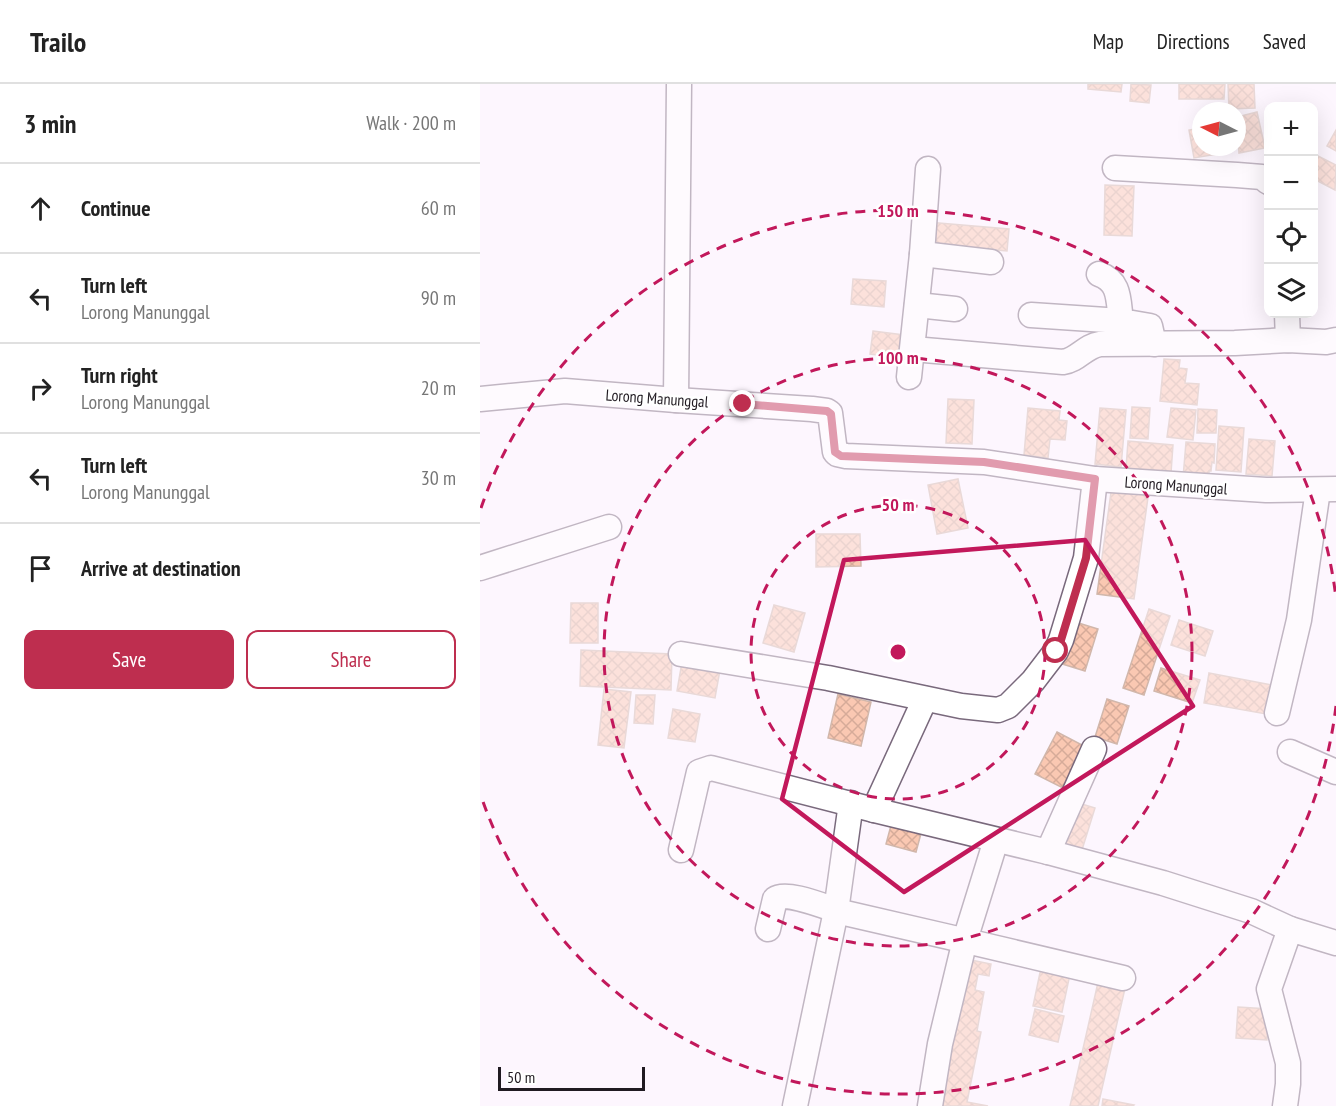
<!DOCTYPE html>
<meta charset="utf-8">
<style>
:root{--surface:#fff;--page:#f2f2f2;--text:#222;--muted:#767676;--line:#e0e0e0;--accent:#be2e4f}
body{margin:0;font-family:"PT Sans Narrow",sans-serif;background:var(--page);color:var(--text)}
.controls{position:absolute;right:18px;top:18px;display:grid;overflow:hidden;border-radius:12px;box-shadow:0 6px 24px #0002}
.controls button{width:54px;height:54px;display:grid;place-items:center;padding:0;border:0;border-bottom:2px solid var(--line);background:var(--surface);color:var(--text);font:30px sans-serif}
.compass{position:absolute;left:712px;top:18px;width:54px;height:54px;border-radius:50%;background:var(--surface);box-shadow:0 6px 24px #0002;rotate:276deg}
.scale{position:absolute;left:18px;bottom:15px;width:147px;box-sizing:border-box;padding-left:6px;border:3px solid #201a21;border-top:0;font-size:16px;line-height:21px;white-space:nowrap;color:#201a21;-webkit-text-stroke:4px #fff;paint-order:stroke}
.stop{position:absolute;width:18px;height:18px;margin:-14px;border:4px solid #be2e4f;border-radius:50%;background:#fff}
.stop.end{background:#be2e4f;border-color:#fff;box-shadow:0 2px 6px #0008}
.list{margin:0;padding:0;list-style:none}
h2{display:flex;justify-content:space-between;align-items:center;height:78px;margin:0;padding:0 24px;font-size:26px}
h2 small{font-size:20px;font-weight:400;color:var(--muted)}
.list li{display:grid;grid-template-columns:39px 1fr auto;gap:18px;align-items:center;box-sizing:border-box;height:90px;padding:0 24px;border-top:2px solid var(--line)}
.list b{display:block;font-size:22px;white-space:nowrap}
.list p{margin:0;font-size:20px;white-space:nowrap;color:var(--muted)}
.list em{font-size:20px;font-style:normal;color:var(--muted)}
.actions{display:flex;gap:12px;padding:18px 24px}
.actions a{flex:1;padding:14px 0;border:2px solid var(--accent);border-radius:12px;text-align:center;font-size:21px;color:var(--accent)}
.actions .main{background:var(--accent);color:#fff}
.icon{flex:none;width:33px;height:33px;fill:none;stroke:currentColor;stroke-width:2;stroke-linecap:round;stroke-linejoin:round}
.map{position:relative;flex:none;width:856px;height:1022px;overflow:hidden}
header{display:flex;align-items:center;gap:36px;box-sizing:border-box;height:84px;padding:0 30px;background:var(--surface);border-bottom:2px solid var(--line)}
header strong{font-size:28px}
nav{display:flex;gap:33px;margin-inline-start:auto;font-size:21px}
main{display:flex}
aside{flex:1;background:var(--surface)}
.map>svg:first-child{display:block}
</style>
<header>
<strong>Trailo</strong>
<nav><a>Map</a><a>Directions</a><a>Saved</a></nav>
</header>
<main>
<aside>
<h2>3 min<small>Walk · 200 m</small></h2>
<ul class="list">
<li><svg class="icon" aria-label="ahead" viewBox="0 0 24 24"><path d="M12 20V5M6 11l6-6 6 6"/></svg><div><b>Continue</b></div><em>60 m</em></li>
<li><svg class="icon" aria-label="left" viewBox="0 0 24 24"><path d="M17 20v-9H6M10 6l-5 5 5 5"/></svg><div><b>Turn left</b><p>Lorong Manunggal</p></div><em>90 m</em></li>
<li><svg class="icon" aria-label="right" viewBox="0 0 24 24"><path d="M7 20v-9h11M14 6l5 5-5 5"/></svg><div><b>Turn right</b><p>Lorong Manunggal</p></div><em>20 m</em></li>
<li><svg class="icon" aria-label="left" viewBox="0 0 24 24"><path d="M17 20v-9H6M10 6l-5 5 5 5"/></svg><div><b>Turn left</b><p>Lorong Manunggal</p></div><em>30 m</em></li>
<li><svg class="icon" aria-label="arrive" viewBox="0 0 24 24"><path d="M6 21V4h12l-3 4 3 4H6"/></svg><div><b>Arrive at destination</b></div></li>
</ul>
<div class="actions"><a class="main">Save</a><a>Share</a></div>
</aside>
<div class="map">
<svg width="856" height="1022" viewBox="0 0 856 1022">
<defs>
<pattern id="building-cross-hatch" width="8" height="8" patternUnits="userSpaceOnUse" patternTransform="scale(1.5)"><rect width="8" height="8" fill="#fac8b2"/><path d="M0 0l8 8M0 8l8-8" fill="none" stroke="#d6ab99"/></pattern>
</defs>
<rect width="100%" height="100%" fill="#fdf6fe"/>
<g fill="url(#building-cross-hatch)" stroke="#d1b7ab" stroke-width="1.5">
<path d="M608,0H642L641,8L608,5Z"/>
<path d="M651,0L671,1L669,19L650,17Z"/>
<path d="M699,0H745L744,15H699Z"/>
<path d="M748,0H774L775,24L749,25Z"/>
<path d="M777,28L785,64L759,69L757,33Z"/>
<path d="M721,44V63H743L744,69L714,74L709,46Z"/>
<path d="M856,46V67L847,62Z"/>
<path d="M834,70L856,81L855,106L834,95Z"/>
<path d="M625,101L654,102L652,152L624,151Z"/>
<path d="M447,138L529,145L527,167L446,160Z"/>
<path d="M373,195L406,197L404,223L371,220Z"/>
<path d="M393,247L424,251L421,274L390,270Z"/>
<path d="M684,275L700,276L699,284L707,285L705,299L719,300L717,321L680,317Z"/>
<path d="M468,315L494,316L492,360L466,359Z"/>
<path d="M652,323L670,324L668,355L650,354Z"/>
<path d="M548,324L580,327L579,336L587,337L585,356L570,355L568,374L544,371Z"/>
<path d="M620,324L646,326L641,383L615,380Z"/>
<path d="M691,324L716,326L713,356L687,353Z"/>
<path d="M718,325L737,326L736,349H717Z"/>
<path d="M739,342L764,344L761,388L736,386Z"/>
<path d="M769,355L795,357L792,392L766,390Z"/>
<path d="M648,357L693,361L691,389L646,384Z"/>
<path d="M706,358L735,360L734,379L732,378L731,387H729V396L703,394Z"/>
<path d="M478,395L488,444L457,450L448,401Z"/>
<path d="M632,401L669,406L654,515L617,510Z"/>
<path d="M336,450H380L381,482L336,483Z"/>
<path d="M91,519H118V559H90Z"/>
<path d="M294,521L325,529L314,568L283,559Z"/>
<path d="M669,525L690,532L664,611L643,604Z"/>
<path d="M699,536L733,547L725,572L691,561Z"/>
<path d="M592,537L618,545L605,587L579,579Z"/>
<path d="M101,566L192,570L191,606L100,602Z"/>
<path d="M202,578L240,586L235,614L197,607Z"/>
<path d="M681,584L720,596L712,619L674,607Z"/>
<path d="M729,589L792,601L786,630L724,619Z"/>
<path d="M124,605L151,608L144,664L118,661Z"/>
<path d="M358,610L391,618L381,662L348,654Z"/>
<path d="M156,611H175L173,640L154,639Z"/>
<path d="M627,615L649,622L637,660L615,653Z"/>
<path d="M193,625L220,630L215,658L188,654Z"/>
<path d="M577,648L606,663L585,705L555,690Z"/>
<path d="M592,717L615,724L601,769L578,762Z"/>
<path d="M413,734L443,742L436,768L406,760Z"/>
<path d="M491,876L511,880L509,892L498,890L495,906L504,908L497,947L501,948L487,1018L508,1022H459Z"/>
<path d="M561,884L590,890L582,928L553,922Z"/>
<path d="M619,894L646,900L618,1022H590Z"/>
<path d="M758,923L789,925L787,956L756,954Z"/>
<path d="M555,925L584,932L578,958L549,951Z"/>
<path d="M623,1015L654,1021L653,1022H622Z"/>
</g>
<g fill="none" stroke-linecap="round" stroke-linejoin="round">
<g stroke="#79697c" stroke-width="27">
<g id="minor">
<path d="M635,84L757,91L782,93L788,98"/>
<path d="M442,170L511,178"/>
<path d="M619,190C641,198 638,217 641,237L670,242L674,260"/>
<path d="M437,221L475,225"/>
<path d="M807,230L808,256"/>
<path d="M551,231L641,237"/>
<path d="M433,265L583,278C598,276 605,262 620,260L755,259L808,256L846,258L856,256"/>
<path d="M429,293L442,170L448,85"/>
<path d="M0,315L85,307L196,316L332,325L347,327L350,329L355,368L357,370L366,372L504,378L615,395L786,406L856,405"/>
<path d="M196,316L199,0"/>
<path d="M0,484L129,443"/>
<path d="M201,570L348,594L481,622L518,626L528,622L553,597L576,567L581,556L606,474L615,395"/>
<path d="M797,629L819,536L838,406"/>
<path d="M810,668L856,688"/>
<path d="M394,726L445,615"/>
<path d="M201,766L219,688L231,684L394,726L568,768L683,799L771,827L810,845"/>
<path d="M568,768L614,665"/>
<path d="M288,845L295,815C307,806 350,825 365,829C458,850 550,872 643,894"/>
<path d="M315,1022L356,827L371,719"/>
<path d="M450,1022L460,960L485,856L516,756"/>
<path d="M805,1022L808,1000V979L789,905L810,845L856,859"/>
</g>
</g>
<use href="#minor" stroke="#fff" stroke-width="24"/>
</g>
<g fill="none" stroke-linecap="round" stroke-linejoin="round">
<path stroke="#be2e4f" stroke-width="8" d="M263,320L347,327L351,330L355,368L361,372L504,378L615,395L606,474L581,556L576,567"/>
</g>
<path d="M0 0H856V1022H0ZM605,456L713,622L424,808L302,715L364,476Z" fill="#fdf6fe" fill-opacity=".55" fill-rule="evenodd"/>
<path fill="none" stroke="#c2185b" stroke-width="4.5" stroke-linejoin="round" d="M605,456L713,622L424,808L302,715L364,476Z"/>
<g fill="none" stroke="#c2185b" stroke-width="3" stroke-dasharray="10 8">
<circle cx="418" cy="568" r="147"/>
<circle cx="418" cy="568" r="294"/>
<path d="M856 622A441 441 0 0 1 1 712M1 424A441 441 0 0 1 856 514"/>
</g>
<g text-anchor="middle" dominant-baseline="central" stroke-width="5" stroke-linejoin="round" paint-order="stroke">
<g font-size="16" fill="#201a21" stroke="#fff">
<text transform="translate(177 314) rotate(4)">Lorong Manunggal</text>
<text transform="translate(696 401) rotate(4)">Lorong Manunggal</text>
</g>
</g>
<circle cx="418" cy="568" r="9" fill="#c2185b" stroke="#fff" stroke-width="3"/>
<g font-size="18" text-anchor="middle" font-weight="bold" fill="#c2185b" stroke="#fff" stroke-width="5" stroke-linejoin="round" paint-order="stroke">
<text x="418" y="133">150 m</text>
<text x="418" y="280">100 m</text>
<text x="418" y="427">50 m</text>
</g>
</svg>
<div class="controls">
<button>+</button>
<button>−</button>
<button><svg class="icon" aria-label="locate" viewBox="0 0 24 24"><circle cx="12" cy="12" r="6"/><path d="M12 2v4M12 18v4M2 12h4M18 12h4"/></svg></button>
<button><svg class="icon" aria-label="layers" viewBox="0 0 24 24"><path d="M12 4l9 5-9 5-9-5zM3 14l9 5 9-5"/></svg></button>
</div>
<svg class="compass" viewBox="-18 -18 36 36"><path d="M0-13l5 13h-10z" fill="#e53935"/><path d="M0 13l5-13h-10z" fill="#767676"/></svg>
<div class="scale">50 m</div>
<div class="stop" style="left:576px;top:567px"></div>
<div class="stop end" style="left:263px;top:320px"></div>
</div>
</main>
